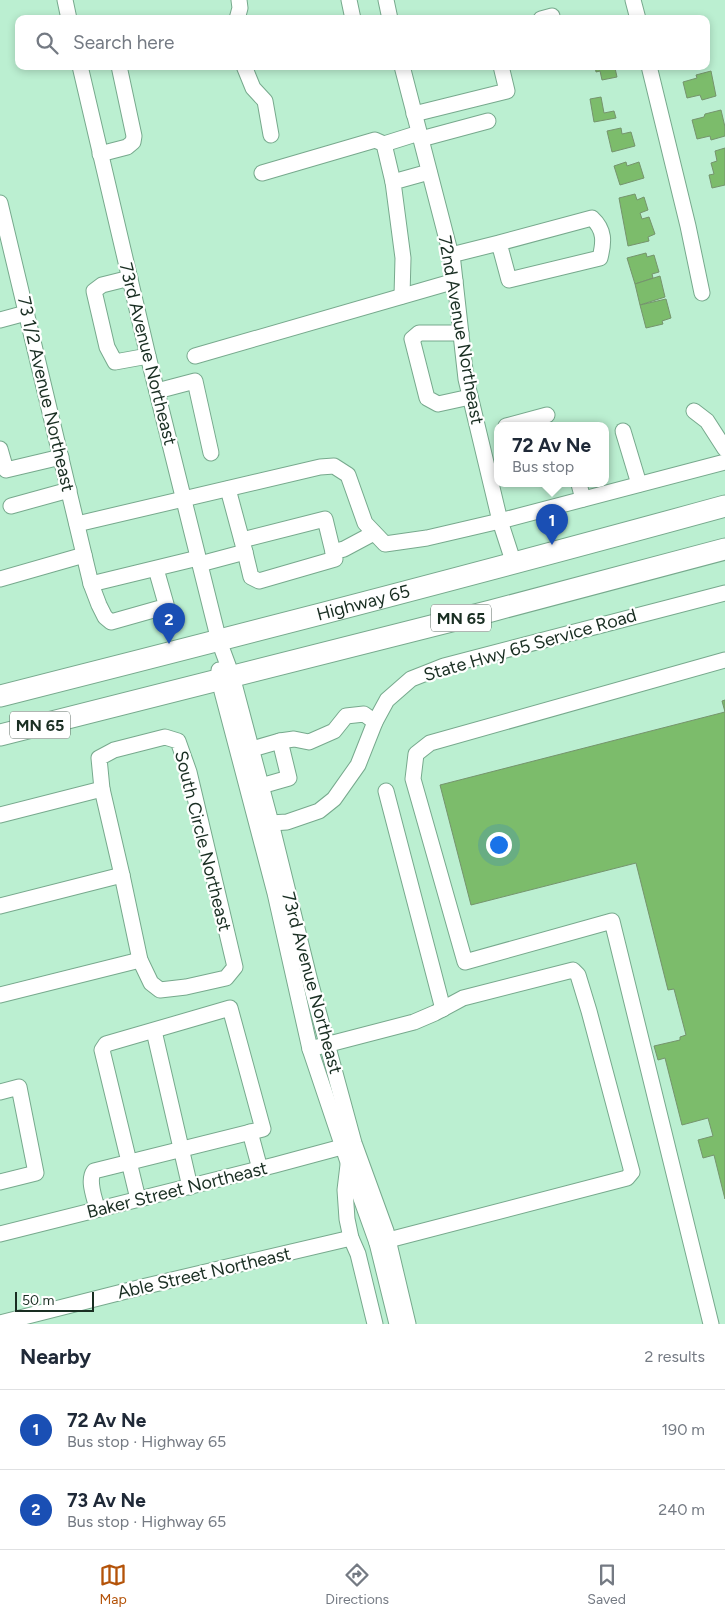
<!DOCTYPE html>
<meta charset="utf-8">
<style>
:root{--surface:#fff;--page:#f6f6f7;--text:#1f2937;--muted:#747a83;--line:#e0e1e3;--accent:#b45309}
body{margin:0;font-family:Figtree,sans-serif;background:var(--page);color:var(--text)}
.scale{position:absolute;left:15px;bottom:12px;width:79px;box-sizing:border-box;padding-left:5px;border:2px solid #192e22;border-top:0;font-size:14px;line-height:18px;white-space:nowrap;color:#192e22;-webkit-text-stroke:4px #fff;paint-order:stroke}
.you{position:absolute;left:498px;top:844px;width:18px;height:18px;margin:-12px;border:4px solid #fff;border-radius:50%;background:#1a73e8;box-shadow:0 0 0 8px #1a73e833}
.badge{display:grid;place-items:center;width:32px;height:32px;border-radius:50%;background:var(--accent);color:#fff;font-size:16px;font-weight:700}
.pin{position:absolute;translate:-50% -41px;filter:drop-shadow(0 1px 2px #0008)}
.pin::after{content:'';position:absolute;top:26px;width:18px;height:15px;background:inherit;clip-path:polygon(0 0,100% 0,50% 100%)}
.popup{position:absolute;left:494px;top:422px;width:115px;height:65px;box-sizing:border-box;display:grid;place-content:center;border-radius:10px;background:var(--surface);filter:drop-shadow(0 1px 4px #0005);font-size:16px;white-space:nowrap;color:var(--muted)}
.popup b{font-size:19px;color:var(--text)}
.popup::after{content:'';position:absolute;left:50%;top:100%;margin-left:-10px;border:10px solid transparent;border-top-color:var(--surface)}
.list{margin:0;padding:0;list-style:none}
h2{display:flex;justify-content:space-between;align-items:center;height:65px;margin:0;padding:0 20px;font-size:21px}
h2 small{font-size:16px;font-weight:400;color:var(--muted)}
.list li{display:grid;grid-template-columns:32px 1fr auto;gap:15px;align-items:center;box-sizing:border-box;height:80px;padding:0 20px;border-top:1px solid var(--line)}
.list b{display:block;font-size:19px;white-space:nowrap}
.list p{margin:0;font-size:16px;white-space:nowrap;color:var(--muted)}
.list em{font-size:16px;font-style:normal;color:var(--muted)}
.icon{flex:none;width:28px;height:28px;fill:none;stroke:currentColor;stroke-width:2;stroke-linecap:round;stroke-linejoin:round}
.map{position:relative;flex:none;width:725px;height:1324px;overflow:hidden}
.search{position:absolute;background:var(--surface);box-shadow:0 2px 8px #0003;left:15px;right:15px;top:15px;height:55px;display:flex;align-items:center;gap:12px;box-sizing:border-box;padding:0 18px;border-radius:10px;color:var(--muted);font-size:19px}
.sheet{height:225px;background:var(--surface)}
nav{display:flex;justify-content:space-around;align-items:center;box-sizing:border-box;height:70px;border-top:1px solid var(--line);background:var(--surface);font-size:14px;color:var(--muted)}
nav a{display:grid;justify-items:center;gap:2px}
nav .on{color:var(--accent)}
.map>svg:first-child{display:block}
</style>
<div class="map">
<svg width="725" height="1324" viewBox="0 0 725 1324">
<rect width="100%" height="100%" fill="#bbefd1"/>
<g fill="#7cbc6b" stroke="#75946d">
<path d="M595,66H610L611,69L615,68L617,77L602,80L600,71L596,72Z"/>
<path d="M711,71L716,96L702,100L700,95L687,98L683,82L697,78L696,75Z"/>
<path d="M601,97L604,113L614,111L616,118L594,122L590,99Z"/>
<path d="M721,110L725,127V136L711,140L710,136L697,139L692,120L704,117L705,114Z"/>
<path d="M621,128L622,134L631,132L635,146L612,152L607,131Z"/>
<path d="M725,148V185L712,188L709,175L714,174L711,163L717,161L715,151Z"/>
<path d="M626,162L627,166L639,162L644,178L620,185L614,166Z"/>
<path d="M635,194L637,200L644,197L648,210L640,213L642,219L649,217L655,234L648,237L649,241L628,246L619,198Z"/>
<path d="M646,253L647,257L654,255L659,272L652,274L653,278L635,284L627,258Z"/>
<path d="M660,276L665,297L640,305L635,284Z"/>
<path d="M666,299L671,318L662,321L663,324L646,328L640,305Z"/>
<path d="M725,700V1199L714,1155L703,1158L698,1140L713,1136L708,1118L682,1125L665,1058L658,1060L654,1046L680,1040V1037L686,1035L674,989L668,990L636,863L471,905L440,785L725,712L722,701Z"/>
</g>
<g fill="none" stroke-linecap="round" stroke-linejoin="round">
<g stroke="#77a98d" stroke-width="17">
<g id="minor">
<path d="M65,0L69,19"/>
<path d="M349,0L353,19"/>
<path d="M386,0L390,19"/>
<path d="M633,0L638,19"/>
<path d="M237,19L240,8L239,0"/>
<path d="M541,19L552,16"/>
<path d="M80,66L148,356L219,641L232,676L271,823L310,981L354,1143L386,1231L408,1324"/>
<path d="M244,66L253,88L265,101L271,135"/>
<path d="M402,66L453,263L466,379L500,521L514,564"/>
<path d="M649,66L688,226L702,293"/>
<path d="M414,114L507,91L501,66"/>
<path d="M421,139L488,121"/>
<path d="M384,144L419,133"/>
<path d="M100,154L127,147L133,142L134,136L119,66"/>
<path d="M262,173L375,140L384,144L393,182"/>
<path d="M0,203L91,584L99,605L105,617L111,622L164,607L166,604L156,569"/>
<path d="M451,255L499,243L509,280L600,258C604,242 605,230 592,218L499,243"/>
<path d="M130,278L102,285L94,291L107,347L115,362L148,356"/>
<path d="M402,296L403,258L393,182L429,172"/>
<path d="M0,320L26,313"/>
<path d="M461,333H419L412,339L427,398L438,404L470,397"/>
<path d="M195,356L455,281"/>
<path d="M157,391L195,381L211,453"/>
<path d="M694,411L707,421L725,449"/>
<path d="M506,426L547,415"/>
<path d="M623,431L639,484"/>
<path d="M0,449L6,470L61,457"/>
<path d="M579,484L583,499"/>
<path d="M11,506L69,490"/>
<path d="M77,524L320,467L334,466L348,475L365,523L385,544L427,538L500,521L725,462"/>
<path d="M242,540L325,519L333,552"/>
<path d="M245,552L251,577L259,581L335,559L333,552L344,549L374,533"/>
<path d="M200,564L245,552L228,489"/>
<path d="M0,579L84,555"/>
<path d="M91,584L198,558"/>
<path d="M219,670V680L275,893L310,1049L348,1162L377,1243L397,1324"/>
<path d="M165,737L178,741L189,772L235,967L226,978L186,987L160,990L151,983L140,960L122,875L102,789L99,758L114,750Z"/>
<path d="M280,741L294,739L309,742L334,731L346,716L364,714L375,722"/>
<path d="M252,749L280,741L289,778L261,786"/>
<path d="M386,791L443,1009"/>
<path d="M0,815L102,789"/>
<path d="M262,826L271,823L287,822L319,811L334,799L358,765L375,722L387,700L411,679L444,666L725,593"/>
<path d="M0,906L122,875"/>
<path d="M0,995L140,960"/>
<path d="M154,1031L190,1187"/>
<path d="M310,1049L414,1022L435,1013L463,998L573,970L578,975L589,1011L632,1172L627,1178L377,1243"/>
<path d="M0,1092L19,1087L36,1173L0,1182"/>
<path d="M250,1132L260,1169"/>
<path d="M348,1165L345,1190L347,1219L351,1238L358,1254L375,1324"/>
<path d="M97,1209C95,1198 87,1181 94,1171L263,1129L230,1008L106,1044L102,1050L138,1199"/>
<path d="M0,1234L275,1165L353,1144"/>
<path d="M0,1323L142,1287L351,1238"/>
<path d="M711,1324L612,921L465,962L413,779L416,754L430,743L725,660"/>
</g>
</g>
<g stroke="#77a98d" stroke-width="23">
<g id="highway">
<path id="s1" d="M0,696C242,635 484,572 725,506"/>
<path d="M0,735L491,611L725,549"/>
</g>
</g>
<use href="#minor" stroke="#fff" stroke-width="15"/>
<use href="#highway" stroke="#fff" stroke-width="21"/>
</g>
<g text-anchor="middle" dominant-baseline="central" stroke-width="4.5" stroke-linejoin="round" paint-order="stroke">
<g fill="#fff" stroke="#5e6d64" stroke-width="1">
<rect x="431" y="604.5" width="60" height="27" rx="4"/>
<rect x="10" y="711.5" width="60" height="27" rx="4"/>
</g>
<g font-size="16" font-weight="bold" fill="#192e22">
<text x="461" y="618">MN 65</text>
<text x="40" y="725">MN 65</text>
</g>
<g font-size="18" fill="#192e22" stroke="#fff">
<text transform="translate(461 330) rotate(80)">72nd Avenue Northeast</text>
<text transform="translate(148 354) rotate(76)">73rd Avenue Northeast</text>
<text transform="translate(46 394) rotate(77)">73 1/2 Avenue Northeast</text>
<text stroke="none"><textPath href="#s1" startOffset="375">Highway 65</textPath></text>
<text transform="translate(530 645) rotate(-16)">State Hwy 65 Service Road</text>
<text transform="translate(203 841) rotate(76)">South Circle Northeast</text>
<text transform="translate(312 983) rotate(75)">73rd Avenue Northeast</text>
<text transform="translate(177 1190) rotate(-14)">Baker Street Northeast</text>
<text transform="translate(204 1273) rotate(-13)">Able Street Northeast</text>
</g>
</g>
</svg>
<div class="scale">50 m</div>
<div class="you"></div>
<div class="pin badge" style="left:552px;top:545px;background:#1a4fb4">1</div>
<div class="popup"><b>72 Av Ne</b>Bus stop</div>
<div class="pin badge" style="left:169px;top:644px;background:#1a4fb4">2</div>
<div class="search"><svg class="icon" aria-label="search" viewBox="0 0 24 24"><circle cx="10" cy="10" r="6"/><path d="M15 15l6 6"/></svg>Search here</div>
</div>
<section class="sheet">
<h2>Nearby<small>2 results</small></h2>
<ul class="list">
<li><span class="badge" style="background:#1a4fb4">1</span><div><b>72 Av Ne</b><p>Bus stop · Highway 65</p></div><em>190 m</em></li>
<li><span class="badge" style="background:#1a4fb4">2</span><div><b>73 Av Ne</b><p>Bus stop · Highway 65</p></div><em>240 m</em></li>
</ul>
</section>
<nav>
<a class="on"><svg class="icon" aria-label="map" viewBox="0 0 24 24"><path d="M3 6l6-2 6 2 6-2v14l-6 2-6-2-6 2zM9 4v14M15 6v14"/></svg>Map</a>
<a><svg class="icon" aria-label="directions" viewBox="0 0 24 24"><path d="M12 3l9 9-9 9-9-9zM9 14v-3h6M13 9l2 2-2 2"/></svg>Directions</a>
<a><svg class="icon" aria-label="saved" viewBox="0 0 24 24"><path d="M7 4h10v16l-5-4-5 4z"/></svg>Saved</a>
</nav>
